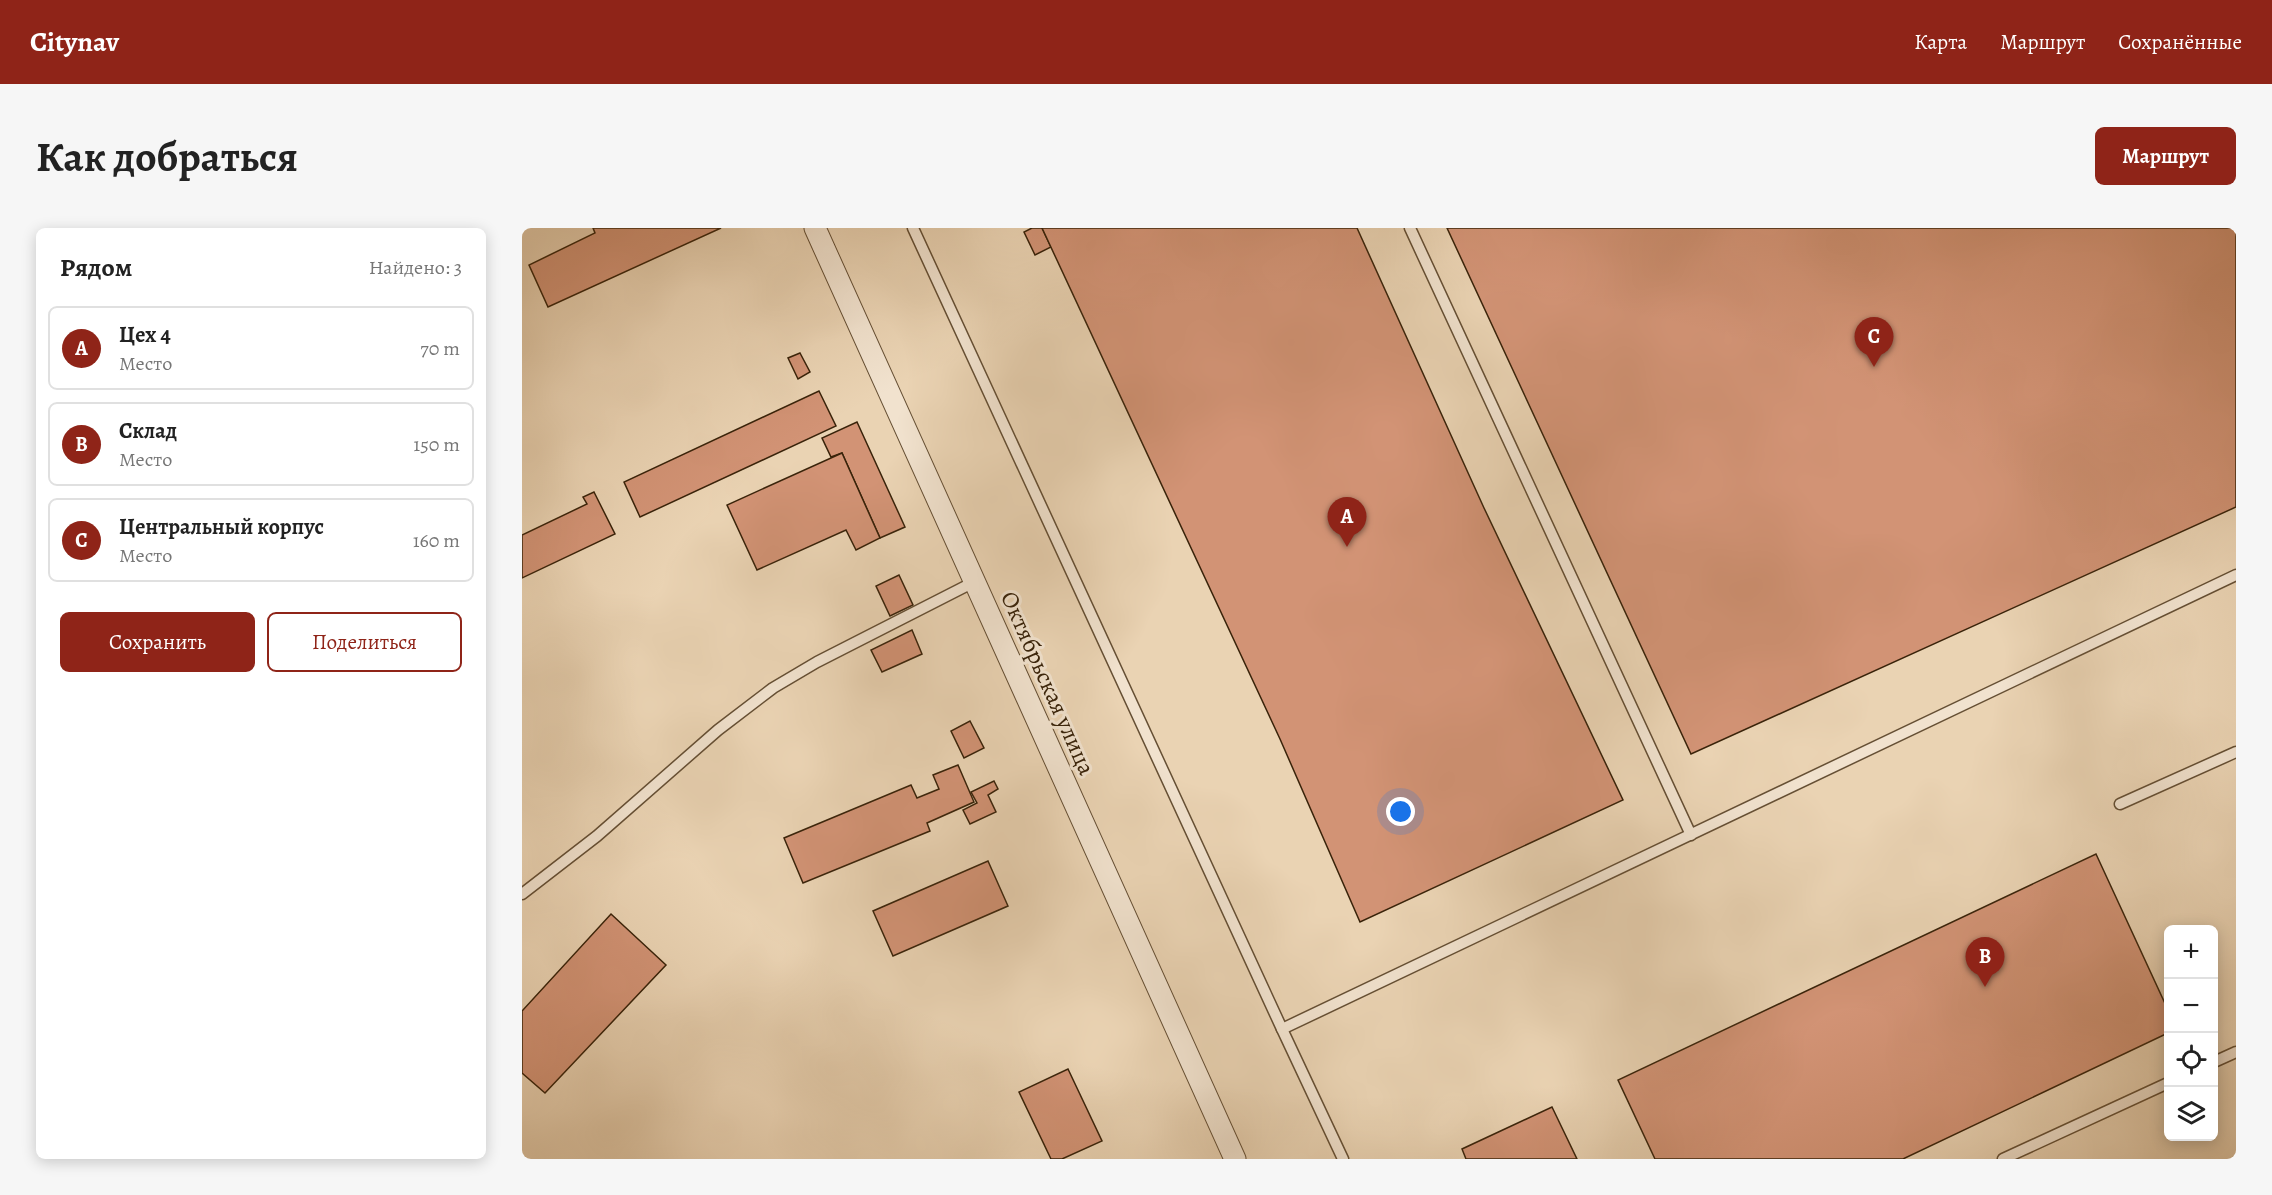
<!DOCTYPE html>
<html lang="ru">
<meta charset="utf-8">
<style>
:root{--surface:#fff;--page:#f6f6f6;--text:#222;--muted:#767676;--line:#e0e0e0;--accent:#8f2418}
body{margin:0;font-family:Alegreya,serif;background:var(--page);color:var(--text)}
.controls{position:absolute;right:18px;bottom:18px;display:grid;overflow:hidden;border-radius:9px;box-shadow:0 3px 15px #0003}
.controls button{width:54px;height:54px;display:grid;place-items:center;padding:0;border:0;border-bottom:2px solid var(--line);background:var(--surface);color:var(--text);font:30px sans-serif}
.you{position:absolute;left:879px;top:584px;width:21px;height:21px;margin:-15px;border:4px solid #fff;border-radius:50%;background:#1a73e8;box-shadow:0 0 0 9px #1a73e833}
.badge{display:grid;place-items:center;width:39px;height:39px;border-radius:50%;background:var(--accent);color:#fff;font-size:20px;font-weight:700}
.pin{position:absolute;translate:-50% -50px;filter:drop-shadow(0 2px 3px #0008)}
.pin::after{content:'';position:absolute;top:32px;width:21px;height:18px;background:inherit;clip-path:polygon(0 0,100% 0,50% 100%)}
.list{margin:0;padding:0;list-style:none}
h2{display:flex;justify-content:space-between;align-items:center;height:78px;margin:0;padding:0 24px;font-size:26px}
h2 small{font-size:20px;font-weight:400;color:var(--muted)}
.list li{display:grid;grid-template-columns:39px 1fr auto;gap:18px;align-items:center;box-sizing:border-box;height:84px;margin:0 12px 12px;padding:0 12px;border:2px solid var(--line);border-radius:9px}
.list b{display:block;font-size:22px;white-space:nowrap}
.list p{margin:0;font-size:20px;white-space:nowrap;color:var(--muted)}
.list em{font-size:20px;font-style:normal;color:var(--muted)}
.actions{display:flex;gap:12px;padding:18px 24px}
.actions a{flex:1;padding:14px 0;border:2px solid var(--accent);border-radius:9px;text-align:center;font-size:21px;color:var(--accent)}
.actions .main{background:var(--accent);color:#fff}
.icon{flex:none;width:33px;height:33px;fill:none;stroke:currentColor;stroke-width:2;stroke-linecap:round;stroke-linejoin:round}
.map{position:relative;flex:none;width:1714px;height:931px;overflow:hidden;border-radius:9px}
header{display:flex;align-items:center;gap:36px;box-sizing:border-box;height:84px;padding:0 30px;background:var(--accent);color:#fff}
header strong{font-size:28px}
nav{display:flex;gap:33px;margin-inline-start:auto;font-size:21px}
.intro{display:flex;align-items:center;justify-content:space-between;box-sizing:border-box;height:144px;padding:0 36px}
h1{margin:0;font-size:42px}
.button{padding:15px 27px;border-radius:9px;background:var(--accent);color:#fff;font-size:21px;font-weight:700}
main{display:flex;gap:36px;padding:0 36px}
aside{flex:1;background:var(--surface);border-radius:9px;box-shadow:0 3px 15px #0003}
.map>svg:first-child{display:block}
</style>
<header>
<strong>Citynav</strong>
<nav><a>Карта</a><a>Маршрут</a><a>Сохранённые</a></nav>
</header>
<div class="intro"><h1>Как добраться</h1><a class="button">Маршрут</a></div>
<main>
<aside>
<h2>Рядом<small>Найдено: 3</small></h2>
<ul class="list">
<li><span class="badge">A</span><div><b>Цех 4</b><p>Место</p></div><em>70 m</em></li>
<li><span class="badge">B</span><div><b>Склад</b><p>Место</p></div><em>150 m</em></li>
<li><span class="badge">C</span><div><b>Центральный корпус</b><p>Место</p></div><em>160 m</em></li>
</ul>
<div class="actions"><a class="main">Сохранить</a><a>Поделиться</a></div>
</aside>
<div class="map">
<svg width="1714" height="931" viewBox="0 0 1714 931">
<rect width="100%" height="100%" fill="#ead3b3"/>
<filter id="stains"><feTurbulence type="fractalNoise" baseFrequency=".00333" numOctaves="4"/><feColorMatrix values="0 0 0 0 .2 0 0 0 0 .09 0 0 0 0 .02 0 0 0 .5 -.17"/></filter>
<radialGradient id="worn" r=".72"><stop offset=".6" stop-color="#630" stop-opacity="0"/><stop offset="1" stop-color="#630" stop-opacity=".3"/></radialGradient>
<g fill="#d29375" stroke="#39230a" stroke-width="1.5">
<path d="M71,0H199L26,79L7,37L73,5Z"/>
<path d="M510,0H520L529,19L513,27L502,4Z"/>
<path d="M520,0H835L962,280L1101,572L838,694L758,511Z"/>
<path d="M925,0H1714V279L1169,526Z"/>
<path d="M278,125L288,144L276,151L266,130Z"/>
<path d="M297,163L314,198L118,289L102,254Z"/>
<path d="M335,194L383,299L358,310L320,225L309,229L300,210Z"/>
<path d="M320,225L358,310L334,322L324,302L235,342L205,277Z"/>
<path d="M72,264L93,306L0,350V307L65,276L61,269Z"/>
<path d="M377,347L391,377L368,388L354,358Z"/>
<path d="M390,402L400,426L360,444L349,422Z"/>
<path d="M448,493L462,520L442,530L429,503Z"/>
<path d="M436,537L452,574L405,595L408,603L281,655L262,610L389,557L395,570L417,561L411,547Z"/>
<path d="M472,553L476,561L466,567L474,584L448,596L441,582L455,575L449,564Z"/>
<path d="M1574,626L1646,782V805L1381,931H1133L1096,852Z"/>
<path d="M466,633L486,678L371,728L351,683Z"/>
<path d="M89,686L144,737L23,865L0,845V783Z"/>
<path d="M546,841L580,913L540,931H529L497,864Z"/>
<path d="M1030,879L1055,931H944L940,921Z"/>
</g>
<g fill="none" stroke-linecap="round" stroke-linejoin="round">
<g stroke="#654f34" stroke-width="13">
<g id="lane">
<path d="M391,0L760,801"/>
<path d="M888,0L1169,607"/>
<path d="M1598,576L1714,524"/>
<path d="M0,666L75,608L196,502L251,460L295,434L452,354"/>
<path d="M1692,834L1714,824"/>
<path d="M821,931L760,801L1714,347"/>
<path d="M1481,931L1646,855"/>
</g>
</g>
<g stroke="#654f34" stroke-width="23">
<path id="street" d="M293,0L713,931"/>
</g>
<use href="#lane" stroke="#f1e2ce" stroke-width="10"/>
<use href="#street" stroke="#f1e2ce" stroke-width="21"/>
</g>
<g text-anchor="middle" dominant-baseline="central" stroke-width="6" stroke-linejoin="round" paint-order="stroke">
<g font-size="24" fill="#39230a" stroke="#f1e2ce">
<text transform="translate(526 455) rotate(66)">Октябрьская улица</text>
</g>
</g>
<rect width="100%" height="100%" filter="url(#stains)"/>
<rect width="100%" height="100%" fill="url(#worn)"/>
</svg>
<div class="controls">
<button>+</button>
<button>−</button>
<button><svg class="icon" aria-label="locate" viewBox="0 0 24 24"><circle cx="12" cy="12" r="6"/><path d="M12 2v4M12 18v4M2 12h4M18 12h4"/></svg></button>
<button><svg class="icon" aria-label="layers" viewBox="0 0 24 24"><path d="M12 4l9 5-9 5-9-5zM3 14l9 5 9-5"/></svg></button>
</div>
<div class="you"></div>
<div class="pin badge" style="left:825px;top:319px">A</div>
<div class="pin badge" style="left:1463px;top:759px">B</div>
<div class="pin badge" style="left:1352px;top:139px">C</div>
</div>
</main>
